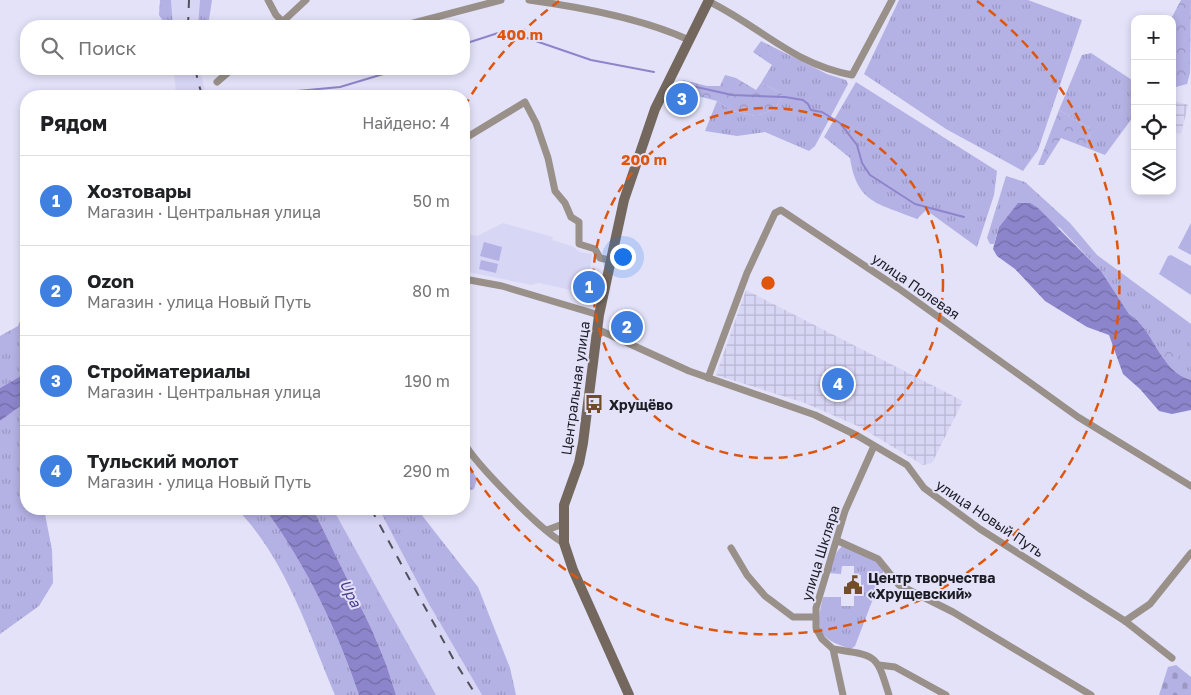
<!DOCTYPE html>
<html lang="ru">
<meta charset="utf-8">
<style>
:root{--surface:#fff;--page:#f2f2f2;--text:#202124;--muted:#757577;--line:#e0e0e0;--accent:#b45309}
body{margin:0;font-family:"Golos Text",sans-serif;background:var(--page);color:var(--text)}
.controls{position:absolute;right:15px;top:15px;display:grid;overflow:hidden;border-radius:10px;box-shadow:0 2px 8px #0003}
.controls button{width:45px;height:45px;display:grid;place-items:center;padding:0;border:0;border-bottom:1px solid var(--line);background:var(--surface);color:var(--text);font:25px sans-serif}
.you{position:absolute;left:622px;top:256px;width:18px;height:18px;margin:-12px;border:4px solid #fff;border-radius:50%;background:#1a73e8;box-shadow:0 0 0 8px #1a73e833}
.badge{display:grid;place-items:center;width:32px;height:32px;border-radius:50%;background:var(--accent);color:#fff;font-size:16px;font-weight:700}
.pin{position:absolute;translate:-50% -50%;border:2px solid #fff;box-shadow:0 1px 5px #0006}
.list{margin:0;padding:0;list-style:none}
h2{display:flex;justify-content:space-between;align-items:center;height:65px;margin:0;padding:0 20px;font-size:21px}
h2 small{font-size:16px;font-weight:400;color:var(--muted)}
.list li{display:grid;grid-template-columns:32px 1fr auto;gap:15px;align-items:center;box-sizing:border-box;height:90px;padding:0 20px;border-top:1px solid var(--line)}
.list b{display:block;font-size:19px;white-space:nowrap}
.list p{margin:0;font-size:16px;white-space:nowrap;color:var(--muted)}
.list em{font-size:16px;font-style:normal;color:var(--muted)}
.icon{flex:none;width:28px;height:28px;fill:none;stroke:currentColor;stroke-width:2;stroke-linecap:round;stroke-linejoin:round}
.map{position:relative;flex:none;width:1191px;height:695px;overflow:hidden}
.search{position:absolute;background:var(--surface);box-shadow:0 2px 8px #0003;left:20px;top:20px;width:450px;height:55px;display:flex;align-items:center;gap:12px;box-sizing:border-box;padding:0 18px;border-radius:20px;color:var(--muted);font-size:19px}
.panel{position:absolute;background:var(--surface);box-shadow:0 2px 8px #0003;left:20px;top:90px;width:450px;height:425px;border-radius:20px}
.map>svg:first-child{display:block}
</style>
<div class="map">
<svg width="1191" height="695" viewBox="0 0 1191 695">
<defs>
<pattern id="industrial-grid" width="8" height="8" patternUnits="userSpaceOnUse" patternTransform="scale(1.25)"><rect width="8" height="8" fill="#d8d6f5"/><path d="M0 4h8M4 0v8" fill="none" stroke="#b9b7d2"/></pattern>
<pattern id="grass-tufts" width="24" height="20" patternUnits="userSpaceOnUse" patternTransform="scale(1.25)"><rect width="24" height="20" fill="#b4b1e4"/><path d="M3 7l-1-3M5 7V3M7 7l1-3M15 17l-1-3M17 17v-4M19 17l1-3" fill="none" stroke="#9a98c3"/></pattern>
<pattern id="forest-crowns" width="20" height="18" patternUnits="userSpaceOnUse" patternTransform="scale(1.25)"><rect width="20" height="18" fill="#b4b1e4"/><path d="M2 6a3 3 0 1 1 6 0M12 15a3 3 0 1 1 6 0" fill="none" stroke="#9a98c3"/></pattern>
<pattern id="cemetery-stones" width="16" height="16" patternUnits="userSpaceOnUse" patternTransform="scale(1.25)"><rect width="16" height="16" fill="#b4b1e4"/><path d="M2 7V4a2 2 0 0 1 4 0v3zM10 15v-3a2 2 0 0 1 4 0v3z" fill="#9a98c3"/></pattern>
<pattern id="water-waves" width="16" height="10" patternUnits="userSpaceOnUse" patternTransform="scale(1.25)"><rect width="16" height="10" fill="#8c85cb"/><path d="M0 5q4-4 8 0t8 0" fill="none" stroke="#726ca5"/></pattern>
</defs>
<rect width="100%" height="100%" fill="#e3e2f9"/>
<g fill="#d8d6f5">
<path d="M171,0H200L198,26H173Z"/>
<path d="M174,69H200L206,96H176Z"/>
<path d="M503,223L553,237L552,240L572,246L580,252L592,254L588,281L574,278L571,290L539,283L531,285L464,271V234L477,236Z"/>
<path d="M333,509H379L429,604L482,695H436Z"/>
</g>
<g fill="url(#industrial-grid)">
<path d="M1172,100L1188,105L1181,134L1172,132Z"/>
<path d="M746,290L963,401L932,463L923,465L860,427L805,403L716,375Z"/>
</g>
<g fill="url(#grass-tufts)">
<path d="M160,0H171L173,26H166L159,15Z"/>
<path d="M200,0H212L208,26H198Z"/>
<path d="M899,0H1028L1082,20L1038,150L1023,171L946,129L864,74Z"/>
<path d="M761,41L827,74L846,80L848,84L815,146L809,151L765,132L737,136L705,131L717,101L733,111L756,116L775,109L783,94L761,83L772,65L753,52Z"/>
<path d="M1091,53L1135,82V118L1133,117L1105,155L1087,148L1091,129L1059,110L1082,55Z"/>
<path d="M856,82L997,171L994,195L977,247L926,210L917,219C878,203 857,204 850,158L824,137Z"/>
<path d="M1006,176L1025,182L1070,223L1097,255L1191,324V380C1160,372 1154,329 1129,314L1101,271L1060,228L1016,206L999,227L994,244H990L987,238Z"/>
<path d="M26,305V373L0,388V336L18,326Z"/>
<path d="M26,402V509H44L52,550L53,583L39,606L0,634V421Z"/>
<path d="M237,509H265C306,565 337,629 359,695H335C308,631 286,560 237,509Z"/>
<path d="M311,509H333L436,695H396L386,664L372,630L316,515Z"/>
<path d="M379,509H417L478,587L510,668L516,695H482L429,604Z"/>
<path d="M842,546L874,558L884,570L855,646L851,649C817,638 815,630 823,597H841V606H854V596H861V575H854V566H842L841,574L828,573L837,552Z"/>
</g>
<g fill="url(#forest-crowns)">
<path d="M1181,0H1191L1190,73L1187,84L1172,88L1171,19Z"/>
<path d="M725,75L736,78L756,90L761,83L783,94L775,109L756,116L733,111L717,101L678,91L683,80L707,86H720Z"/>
<path d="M1059,110L1091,129L1087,148L1061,138L1044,165H1038Z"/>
<path d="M1171,345L1176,348L1180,356L1170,366L1163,358Z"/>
<path d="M471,468L477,479L474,489L464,492V473Z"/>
</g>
<path fill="url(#cemetery-stones)" d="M1176,665L1191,677V695H1159L1168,667Z"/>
<g fill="#b4b1e4">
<path d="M1191,223V255L1178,248Z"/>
<path d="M484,242L502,247L499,261L480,256Z"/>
<path d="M1171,255L1191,266V295L1159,274L1168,256Z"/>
<path d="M481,260L498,264L496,273L479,269Z"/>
</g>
<g fill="url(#water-waves)">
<path d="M1018,203H1030L1038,208L1101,271L1129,314C1154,329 1160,372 1191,380V410L1172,414L1159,411L1140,389L1123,374L1109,335L1087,327L1045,301L1015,269L997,256L993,249L999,227Z"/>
<path d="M26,373V402L0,421V388Z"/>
<path d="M265,509H311L316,515L372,630L386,664L396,695H359C337,629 306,565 265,509Z"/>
</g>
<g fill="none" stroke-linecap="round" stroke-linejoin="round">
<g stroke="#8c85cb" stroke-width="2">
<path d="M464,44L498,33L524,37L591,60L654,72"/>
<path d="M683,84L732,95L785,97L803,100L808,104L811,110L822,112L840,123L857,145L862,163L870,175L915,204L964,217"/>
<path d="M281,96L297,91L340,87L400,69"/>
</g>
<g stroke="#989089" stroke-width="7">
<path d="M268,0L276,15L287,26"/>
<path d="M529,0C580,7 642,18 689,40"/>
<path d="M708,1C760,26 792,64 852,75L892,0"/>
<path d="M278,26L306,0"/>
<path d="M402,26L501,0"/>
<path d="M217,82L232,69"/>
<path d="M464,139L525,102L536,123L548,158L555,191L565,203L571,217L579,222V244L595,249L600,258L609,260"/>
<path d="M464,279L502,286L599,315"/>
<path d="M597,329L689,371L815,415L858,436L907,465L924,488L980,529L1125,621L1172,658"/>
<path d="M708,378L747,273L775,213L781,210L898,288L1078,417L1191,486"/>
<path d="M464,443C476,464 543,533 564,543"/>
<path d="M547,530L563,524"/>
<path d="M838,541L878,559L899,585L953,612L1091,695"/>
<path d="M731,548L747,575L765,596L793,617H815"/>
<path d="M1125,621L1150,604L1191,553"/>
<path d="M833,649C877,656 876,653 889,695"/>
<path d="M879,665L895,667L946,695"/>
<path d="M843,695L833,649L822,639L816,628V608L845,511L874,446"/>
</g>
<path stroke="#74685e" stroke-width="10" d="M629,695L573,570L564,543V505L579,463L583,443L599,315L624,200L655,109L709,0"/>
<g stroke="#51505c" stroke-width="2" stroke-dasharray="9 9" stroke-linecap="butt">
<path d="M188,26L189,0"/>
<path d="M195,69L202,96"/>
<path d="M371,509L455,662L476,695"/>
</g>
</g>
<g fill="none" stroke="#de560d" stroke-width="2.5" stroke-dasharray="9 6">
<circle cx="768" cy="283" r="175"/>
<path d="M464 107A351 351 0 0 1 559 1M977 1A351 351 0 1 1 464 458"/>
</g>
<defs>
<g id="bus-bare" transform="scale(1.5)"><path d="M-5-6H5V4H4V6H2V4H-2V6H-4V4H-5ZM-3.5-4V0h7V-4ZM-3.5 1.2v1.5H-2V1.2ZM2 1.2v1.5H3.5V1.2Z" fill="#734d29" stroke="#e3e2f9" stroke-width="2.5" paint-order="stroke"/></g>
<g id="civic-bare" transform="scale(1.5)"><path d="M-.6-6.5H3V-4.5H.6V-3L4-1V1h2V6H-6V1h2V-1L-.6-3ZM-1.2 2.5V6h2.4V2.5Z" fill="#734d29" stroke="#e3e2f9" stroke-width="2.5" paint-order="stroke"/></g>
</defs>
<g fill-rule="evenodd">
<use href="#bus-bare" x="594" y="404"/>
<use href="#civic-bare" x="853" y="585"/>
</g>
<g text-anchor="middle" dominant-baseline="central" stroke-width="4" stroke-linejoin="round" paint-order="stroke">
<g font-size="14" fill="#1d1c25" stroke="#e3e2f9">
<text transform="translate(916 286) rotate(35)">улица Полевая</text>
<text transform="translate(575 388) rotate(-82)">Центральная улица</text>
<text transform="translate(990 518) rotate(34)">улица Новый Путь</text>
<text transform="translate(820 553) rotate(-73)">улица Шкляра</text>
</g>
<g font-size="14" font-weight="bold" fill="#1d1c25" stroke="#e3e2f9" text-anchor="start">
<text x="609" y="404">Хрущёво</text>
<text x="868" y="577">Центр творчества<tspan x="868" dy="16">«Хрущевский»</tspan></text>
</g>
<g font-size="15" font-style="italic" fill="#4c3c91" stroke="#e3e2f9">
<text transform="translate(351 593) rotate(63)">Upa</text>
</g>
</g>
<circle cx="768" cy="283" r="8" fill="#de560d" stroke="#e3e2f9" stroke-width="2.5"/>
<g font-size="15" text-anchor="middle" font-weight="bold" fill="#de560d" stroke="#e3e2f9" stroke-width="4" stroke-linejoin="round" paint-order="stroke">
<text x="520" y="40">400 m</text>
<text x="644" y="165">200 m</text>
</g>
</svg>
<div class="controls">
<button>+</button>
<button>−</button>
<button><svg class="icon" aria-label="locate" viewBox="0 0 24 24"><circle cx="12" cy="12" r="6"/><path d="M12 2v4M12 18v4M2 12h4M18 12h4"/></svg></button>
<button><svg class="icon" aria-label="layers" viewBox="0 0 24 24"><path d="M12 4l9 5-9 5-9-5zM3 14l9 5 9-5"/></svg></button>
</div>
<div class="you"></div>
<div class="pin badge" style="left:589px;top:287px;background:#3f7fe0">1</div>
<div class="pin badge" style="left:627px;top:327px;background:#3f7fe0">2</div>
<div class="pin badge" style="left:682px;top:99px;background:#3f7fe0">3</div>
<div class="pin badge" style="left:838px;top:384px;background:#3f7fe0">4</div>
<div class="search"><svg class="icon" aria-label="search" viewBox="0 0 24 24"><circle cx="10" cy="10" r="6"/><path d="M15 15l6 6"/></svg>Поиск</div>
<section class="panel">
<h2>Рядом<small>Найдено: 4</small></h2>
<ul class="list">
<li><span class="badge" style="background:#3f7fe0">1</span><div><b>Хозтовары</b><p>Магазин · Центральная улица</p></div><em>50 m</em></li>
<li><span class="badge" style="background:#3f7fe0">2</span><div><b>Ozon</b><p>Магазин · улица Новый Путь</p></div><em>80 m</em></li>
<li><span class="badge" style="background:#3f7fe0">3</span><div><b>Стройматериалы</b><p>Магазин · Центральная улица</p></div><em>190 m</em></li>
<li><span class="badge" style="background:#3f7fe0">4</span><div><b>Тульский молот</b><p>Магазин · улица Новый Путь</p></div><em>290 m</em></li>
</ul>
</section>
</div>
